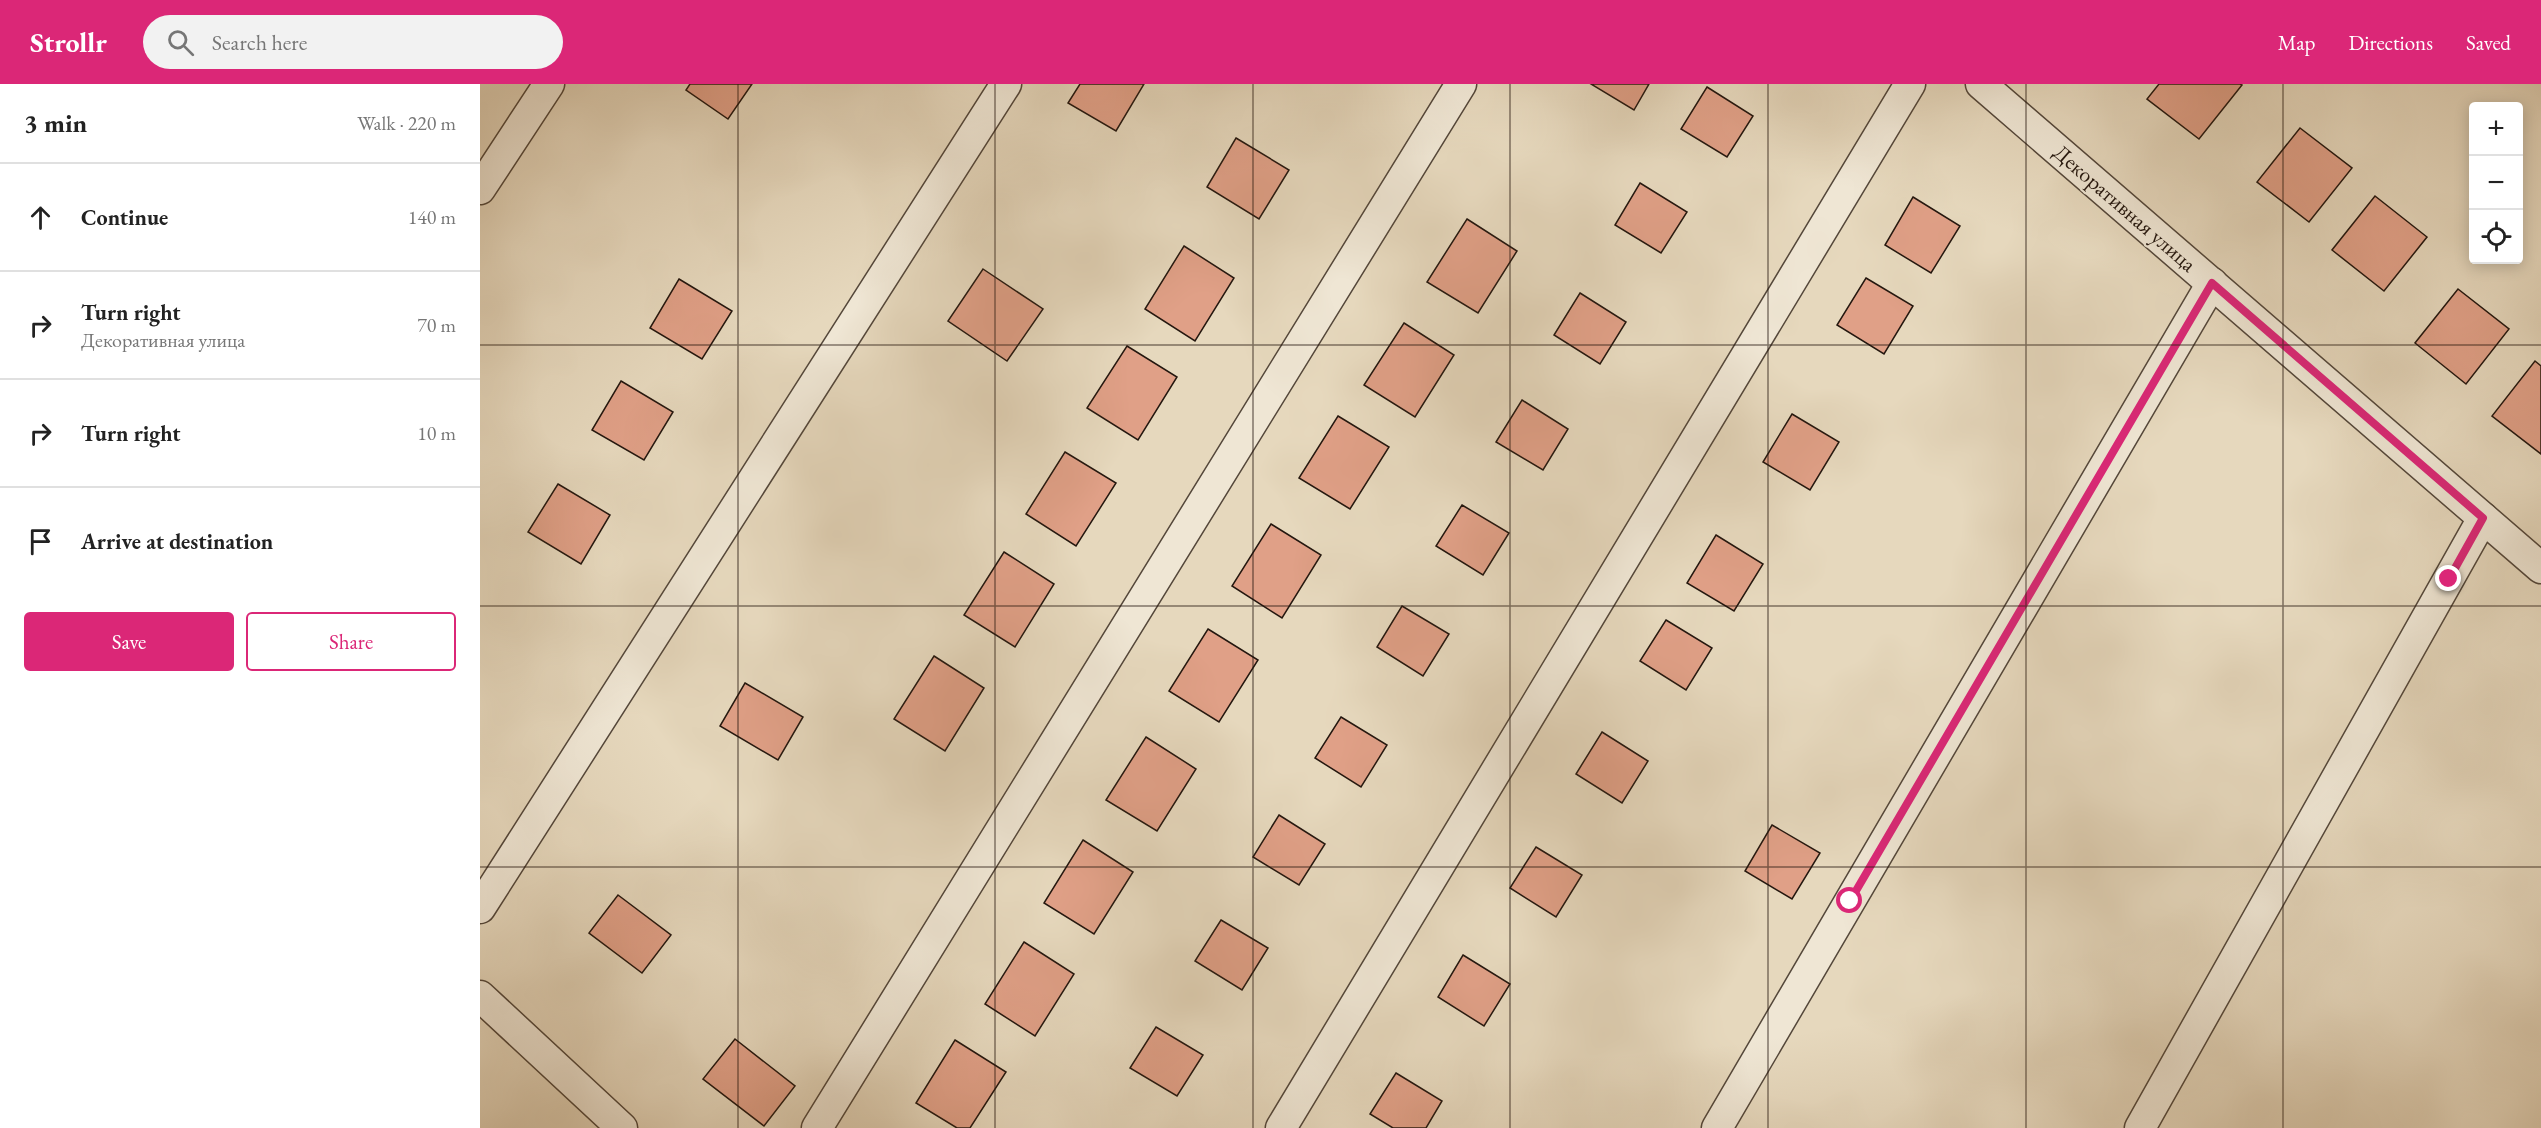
<!DOCTYPE html>
<meta charset="utf-8">
<style>
:root{--surface:#fff;--page:#f2f2f2;--text:#222;--muted:#767676;--line:#e0e0e0;--accent:#db2777}
body{margin:0;font-family:"EB Garamond",serif;background:var(--page);color:var(--text)}
.controls{position:absolute;right:18px;top:18px;display:grid;overflow:hidden;border-radius:6px;box-shadow:0 3px 15px #0003}
.controls button{width:54px;height:54px;display:grid;place-items:center;padding:0;border:0;border-bottom:2px solid var(--line);background:var(--surface);color:var(--text);font:30px sans-serif}
.stop{position:absolute;width:18px;height:18px;margin:-14px;border:4px solid #db2777;border-radius:50%;background:#fff}
.stop.end{background:#db2777;border-color:#fff;box-shadow:0 2px 6px #0008}
.list{margin:0;padding:0;list-style:none}
h2{display:flex;justify-content:space-between;align-items:center;height:78px;margin:0;padding:0 24px;font-size:26px}
h2 small{font-size:20px;font-weight:400;color:var(--muted)}
.list li{display:grid;grid-template-columns:39px 1fr auto;gap:18px;align-items:center;box-sizing:border-box;height:108px;padding:0 24px;border-top:2px solid var(--line)}
.list b{display:block;font-size:22px;white-space:nowrap}
.list p{margin:0;font-size:20px;white-space:nowrap;color:var(--muted)}
.list em{font-size:20px;font-style:normal;color:var(--muted)}
.actions{display:flex;gap:12px;padding:18px 24px}
.actions a{flex:1;padding:14px 0;border:2px solid var(--accent);border-radius:6px;text-align:center;font-size:21px;color:var(--accent)}
.actions .main{background:var(--accent);color:#fff}
.icon{flex:none;width:33px;height:33px;fill:none;stroke:currentColor;stroke-width:2;stroke-linecap:round;stroke-linejoin:round}
.map{position:relative;flex:none;width:2061px;height:1044px;overflow:hidden}
header{display:flex;align-items:center;gap:36px;box-sizing:border-box;height:84px;padding:0 30px;background:var(--accent);color:#fff}
header strong{font-size:28px}
nav{display:flex;gap:33px;margin-inline-start:auto;font-size:21px}
.search{width:420px;height:54px;background:var(--page);display:flex;align-items:center;gap:15px;box-sizing:border-box;padding:0 21px;border-radius:33px;color:var(--muted);font-size:22px}
main{display:flex}
aside{flex:1;background:var(--surface)}
.map>svg:first-child{display:block}
</style>
<header>
<strong>Strollr</strong>
<div class="search"><svg class="icon" aria-label="search" viewBox="0 0 24 24"><circle cx="10" cy="10" r="6"/><path d="M15 15l6 6"/></svg>Search here</div>
<nav><a>Map</a><a>Directions</a><a>Saved</a></nav>
</header>
<main>
<aside>
<h2>3 min<small>Walk · 220 m</small></h2>
<ul class="list">
<li><svg class="icon" aria-label="ahead" viewBox="0 0 24 24"><path d="M12 20V5M6 11l6-6 6 6"/></svg><div><b>Continue</b></div><em>140 m</em></li>
<li><svg class="icon" aria-label="right" viewBox="0 0 24 24"><path d="M7 20v-9h11M14 6l5 5-5 5"/></svg><div><b>Turn right</b><p>Декоративная улица</p></div><em>70 m</em></li>
<li><svg class="icon" aria-label="right" viewBox="0 0 24 24"><path d="M7 20v-9h11M14 6l5 5-5 5"/></svg><div><b>Turn right</b></div><em>10 m</em></li>
<li><svg class="icon" aria-label="arrive" viewBox="0 0 24 24"><path d="M6 21V4h12l-3 4 3 4H6"/></svg><div><b>Arrive at destination</b></div></li>
</ul>
<div class="actions"><a class="main">Save</a><a>Share</a></div>
</aside>
<div class="map">
<svg width="2061" height="1044" viewBox="0 0 2061 1044">
<rect width="100%" height="100%" fill="#e6d8bd"/>
<filter id="stains"><feTurbulence type="fractalNoise" baseFrequency=".00333" numOctaves="4"/><feColorMatrix values="0 0 0 0 .2 0 0 0 0 .09 0 0 0 0 .02 0 0 0 .5 -.17"/></filter>
<radialGradient id="worn" r=".72"><stop offset=".6" stop-color="#630" stop-opacity="0"/><stop offset="1" stop-color="#630" stop-opacity=".3"/></radialGradient>
<g fill="#e0a087" stroke="#24170f" stroke-width="1.5">
<path d="M210,0H272L248,35L206,6Z"/>
<path d="M600,0H664L636,47L588,19Z"/>
<path d="M1111,0H1169L1154,26Z"/>
<path d="M1679,0H1760L1762,1L1719,55L1667,15Z"/>
<path d="M1227,3L1273,32L1247,73L1201,45Z"/>
<path d="M1820,44L1872,84L1829,138L1777,98Z"/>
<path d="M756,54L809,86L779,135L727,103Z"/>
<path d="M1160,99L1207,128L1181,169L1135,141Z"/>
<path d="M1895,112L1947,153L1904,207L1852,166Z"/>
<path d="M1433,113L1480,142L1451,189L1405,161Z"/>
<path d="M987,135L1037,167L998,229L947,198Z"/>
<path d="M704,162L754,194L715,257L665,225Z"/>
<path d="M503,185L563,225L527,277L468,237Z"/>
<path d="M1386,194L1433,222L1404,270L1357,241Z"/>
<path d="M199,195L252,227L222,275L170,244Z"/>
<path d="M1978,205L2029,245L1986,300L1935,259Z"/>
<path d="M1100,209L1146,238L1120,280L1074,251Z"/>
<path d="M924,239L974,271L935,333L884,301Z"/>
<path d="M647,262L697,293L658,356L607,324Z"/>
<path d="M2055,277L2061,282V370L2012,332Z"/>
<path d="M141,297L193,328L164,376L112,346Z"/>
<path d="M1042,316L1088,345L1063,386L1016,358Z"/>
<path d="M1312,330L1359,358L1330,406L1283,378Z"/>
<path d="M858,332L909,363L870,425L819,394Z"/>
<path d="M585,368L636,399L596,462L546,430Z"/>
<path d="M78,400L130,431L101,480L48,448Z"/>
<path d="M982,421L1029,449L1003,491L956,462Z"/>
<path d="M791,440L841,471L802,534L752,502Z"/>
<path d="M1236,451L1283,480L1254,527L1207,499Z"/>
<path d="M524,468L574,500L535,563L484,531Z"/>
<path d="M922,522L969,550L943,592L897,563Z"/>
<path d="M1186,536L1232,564L1206,606L1160,577Z"/>
<path d="M728,545L778,576L739,638L689,607Z"/>
<path d="M454,572L504,604L465,667L414,635Z"/>
<path d="M265,599L323,633L298,676L240,642Z"/>
<path d="M861,633L907,661L881,703L835,674Z"/>
<path d="M1122,648L1168,677L1142,719L1096,690Z"/>
<path d="M666,653L716,685L677,747L626,716Z"/>
<path d="M799,731L845,760L819,801L773,773Z"/>
<path d="M1292,741L1340,769L1312,815L1265,787Z"/>
<path d="M603,756L653,788L614,850L564,819Z"/>
<path d="M1056,763L1102,791L1076,833L1030,804Z"/>
<path d="M138,811L191,851L162,889L109,849Z"/>
<path d="M741,836L788,864L762,906L715,877Z"/>
<path d="M544,858L594,890L555,952L505,920Z"/>
<path d="M983,871L1030,900L1004,942L958,913Z"/>
<path d="M676,943L723,971L697,1012L650,984Z"/>
<path d="M255,955L315,1002L284,1042L223,995Z"/>
<path d="M475,956L526,988L490,1044H477L436,1019Z"/>
<path d="M916,989L962,1017L946,1044H913L890,1030Z"/>
</g>
<g fill="none" stroke-linecap="round" stroke-linejoin="round">
<g stroke="#54473a" stroke-width="33">
<g id="minor">
<path d="M1501,0L2061,484"/>
<path d="M0,105L69,0"/>
<path d="M0,824L526,0"/>
<path d="M0,912L142,1044"/>
<path d="M337,1044L981,0"/>
<path d="M801,1044L1430,0"/>
<path d="M1237,1044L1732,199"/>
<path d="M1660,1044L2003,434"/>
</g>
</g>
<use href="#minor" stroke="#efe6d4" stroke-width="30"/>
</g>
<g fill="none" stroke-linecap="round" stroke-linejoin="round">
<path stroke="#db2777" stroke-width="8" d="M1370,817L1732,199L2003,434L1969,495"/>
</g>
<path fill="none" stroke="#24170f" stroke-width="1.5" stroke-opacity="0.55" d="M258,0V1044M515,0V1044M773,0V1044M1030,0V1044M1288,0V1044M1546,0V1044M1803,0V1044M0,261H2061M0,522H2061M0,783H2061"/>
<g text-anchor="middle" dominant-baseline="central" stroke-width="4.5" stroke-linejoin="round" paint-order="stroke">
<g font-size="22" fill="#24170f" stroke="#efe6d4">
<text transform="translate(1645 124) rotate(41)">Декоративная улица</text>
</g>
</g>
<rect width="100%" height="100%" filter="url(#stains)"/>
<rect width="100%" height="100%" fill="url(#worn)"/>
</svg>
<div class="controls">
<button>+</button>
<button>−</button>
<button><svg class="icon" aria-label="locate" viewBox="0 0 24 24"><circle cx="12" cy="12" r="6"/><path d="M12 2v4M12 18v4M2 12h4M18 12h4"/></svg></button>
</div>
<div class="stop" style="left:1370px;top:817px"></div>
<div class="stop end" style="left:1969px;top:495px"></div>
</div>
</main>
